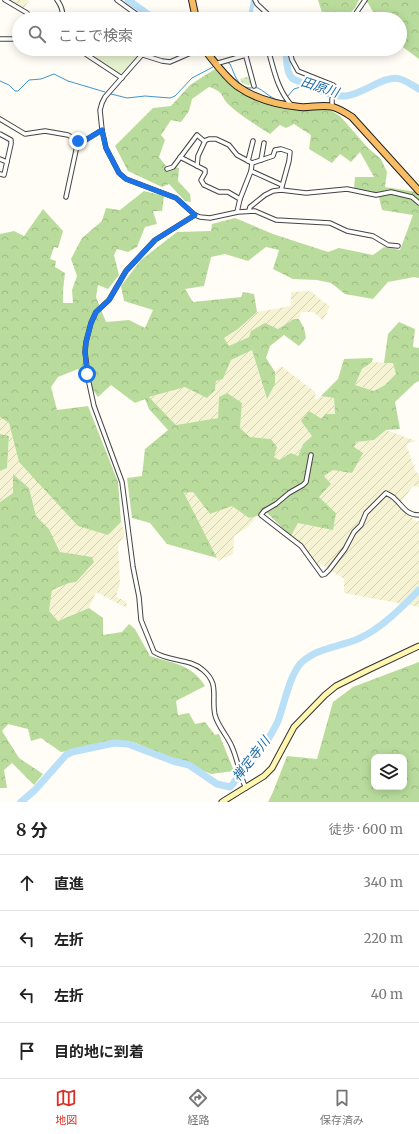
<!DOCTYPE html>
<html lang="ja">
<meta charset="utf-8">
<style>
:root{--surface:#fff;--page:#f2f2f2;--text:#222;--muted:#767676;--line:#e0e0e0;--accent:#d93025}
body{margin:0;font-family:Merriweather,"Noto Sans JP",serif;background:var(--page);color:var(--text)}
.controls{position:absolute;right:12px;bottom:12px;display:grid;overflow:hidden;border-radius:8px;box-shadow:0 2px 10px #0003}
.controls button{width:36px;height:36px;display:grid;place-items:center;padding:0;border:0;border-bottom:1px solid var(--line);background:var(--surface);color:var(--text);font:20px sans-serif}
.stop{position:absolute;width:12px;height:12px;margin:-9px;border:3px solid #1a73e8;border-radius:50%;background:#fff}
.stop.end{background:#1a73e8;border-color:#fff;box-shadow:0 1px 4px #0008}
.list{margin:0;padding:0;list-style:none}
h2{display:flex;justify-content:space-between;align-items:center;height:52px;margin:0;padding:0 16px;font-size:17px}
h2 small{font-size:13px;font-weight:400;color:var(--muted)}
.list li{display:grid;grid-template-columns:26px 1fr auto;gap:12px;align-items:center;box-sizing:border-box;height:56px;padding:0 16px;border-top:1px solid var(--line)}
.list b{display:block;font-size:15px;white-space:nowrap}
.list em{font-size:13px;font-style:normal;color:var(--muted)}
.icon{flex:none;width:22px;height:22px;fill:none;stroke:currentColor;stroke-width:2;stroke-linecap:round;stroke-linejoin:round}
.map{position:relative;flex:none;width:419px;height:802px;overflow:hidden}
.search{position:absolute;background:var(--surface);box-shadow:0 2px 10px #0003;left:12px;right:12px;top:12px;height:44px;display:flex;align-items:center;gap:10px;box-sizing:border-box;padding:0 14px;border-radius:22px;color:var(--muted);font-size:15px}
.sheet{height:276px;background:var(--surface)}
nav{display:flex;justify-content:space-around;align-items:center;box-sizing:border-box;height:56px;border-top:1px solid var(--line);background:var(--surface);font-size:11px;color:var(--muted)}
nav a{display:grid;justify-items:center;gap:2px}
nav .on{color:var(--accent)}
.map>svg:first-child{display:block}
</style>
<div class="map">
<svg width="419" height="802" viewBox="0 0 419 802">
<defs>
<pattern id="farmland-furrows" width="10" height="10" patternUnits="userSpaceOnUse"><rect width="10" height="10" fill="#f6f3d4"/><path d="M-1 1l2-2M0 10L10 0M9 11l2-2" fill="none" stroke="#d2cfb5"/></pattern>
<pattern id="forest-crowns" width="20" height="18" patternUnits="userSpaceOnUse"><rect width="20" height="18" fill="#b9dc9c"/><path d="M2 6a3 3 0 1 1 6 0M12 15a3 3 0 1 1 6 0" fill="none" stroke="#9ebc85"/></pattern>
<pattern id="park-dots" width="8" height="8" patternUnits="userSpaceOnUse"><rect width="8" height="8" fill="#d5ebbd"/><path d="M2 2h.1M6 6h.1" fill="none" stroke="#b6c8a1" stroke-width="1.8" stroke-linecap="round"/></pattern>
</defs>
<rect width="100%" height="100%" fill="#fffdf5"/>
<g fill="url(#farmland-furrows)">
<path d="M11,0H29L24,8Z"/>
<path d="M311,291L321,300L330,306L323,320L313,312H301L299,319H294L278,329L249,337L229,347L224,338L238,329L257,312L291,306V292Z"/>
<path d="M252,349L266,398L275,384V372L281,366L315,392L316,400L321,396L334,398L335,415L303,444L298,456L291,453L279,460L274,457L271,439L250,437L240,428L242,403L219,397L218,418L176,425L149,397L185,387L215,390L216,381L223,379L231,360Z"/>
<path d="M372,362L393,363L396,374L385,385L374,391L355,385L362,369Z"/>
<path d="M0,417L9,423L19,462L108,535L121,522L125,534L118,545L120,583L116,597L126,601L127,608L96,592L89,608L57,621L49,611L52,590L69,583L76,582L49,529L36,516L29,488L13,475V493L0,502V471L7,468L9,436L0,434Z"/>
<path d="M386,430L416,441L406,444L416,472L419,474V487L413,486L400,503L416,522L419,521V607L344,593V579L322,564L318,568L291,536L298,523L336,513L319,497L324,476L333,470L356,442L374,440Z"/>
<path d="M193,492L210,514L232,505L249,518L258,515L248,527L234,536L233,554L218,561L184,493Z"/>
</g>
<g fill="url(#forest-crowns)" fill-rule="evenodd">
<path d="M318,0H359L355,8L344,19H324Z"/>
<path d="M364,0H419V59L400,45V19H377L368,3Z"/>
<path d="M215,69L241,92L289,109L330,110L340,116L368,148L381,159L387,172L385,187L417,192L419,194V278L414,277L388,282L373,299L345,294L331,283L317,280L293,279L273,269L279,250L266,247L248,261L225,254L211,257L204,286L185,289L193,302L241,297L243,292L254,294L257,312L238,329L224,338L229,346L249,337L251,331L265,323L278,329L294,319H299L304,328L306,338L299,346L284,335L270,346L266,358L275,372V384L267,399L252,350L231,360L223,379L216,381L215,390L207,398L185,387L149,397L176,425L218,418L219,397L227,393L242,403L240,428L250,437L271,439L277,447L274,457L279,460L291,453L298,456L303,444L312,436L301,421L309,411L322,419L325,414H335L334,398L321,396L338,379L344,359L373,358L372,362L362,369L355,385L374,391L385,385L396,374L393,363H384L388,334L399,322L415,329L413,347L419,348V381L415,383L395,402L400,429L386,430L374,440L356,442L354,447L363,453L352,473L333,470L324,476L331,484L319,497L336,513L333,530L298,523L291,536L267,513L249,518L232,506L210,514L193,492L184,493L217,558L167,544L150,523L132,518L127,478L142,476L145,449L168,430L149,409L145,399L135,403L111,385L98,397L78,369L58,377L51,387L57,410L88,406L118,482L121,522L108,535L78,526L19,462L9,423L0,417V234L14,231L24,236L43,209L63,231L58,248L54,247L50,259L56,261L55,267L65,273L63,290V303H73L72,290L77,276L71,259L82,238L102,221L106,208L120,210L144,191L164,196L162,211H153L157,224L145,227L137,247L128,252L117,249L114,255L119,275L108,289L98,285L96,297L106,322L129,320L145,328L153,310L124,301L121,286L141,260L177,232L211,231L212,224L235,218L273,234L328,252L339,248L373,255L384,247L400,250L413,215L382,210L379,197L354,188L355,177H374L360,152L351,162L340,154L332,163L309,149L311,135L294,124L286,128L280,125L270,134C256,125 241,116 229,105C219,95 226,93 209,87L192,99L189,111L181,122L171,120L161,135L165,140L159,157L166,166L179,168L178,181L190,194L191,202L185,201L169,184L162,187L128,171L115,146L153,108L171,106L190,85Z"/>
<path d="M0,434L9,436L7,468L0,471Z"/>
<path d="M13,474L29,488L36,516L49,529L60,552L92,557L94,562L76,582L69,583L52,590L49,611L58,621L89,608L103,618V635L122,632L129,624L135,629L150,656C172,663 192,664 205,686L176,701L178,715L189,713L195,724L205,722L215,735L219,734L234,771L211,774L133,742L61,752L41,738L31,741L28,729L8,724L2,731L19,758L43,774L34,785L12,763L4,770L7,788H0V502L13,493Z"/>
<path d="M419,662V802H268L273,792L287,756L317,759L333,702L353,687ZM374,757H404V787H374Z"/>
</g>
<path fill="url(#park-dots)" d="M250,76L251,85C246,85 241,84 240,79Z"/>
<path fill="#e6f2cf" d="M91,49H144L122,73H119L88,53Z"/>
<g fill="none" stroke-linecap="round" stroke-linejoin="round">
<g stroke="#3f96cf" stroke-width="1">
<path d="M227,62L230,64C234,72 237,87 249,88C252,88 255,87 258,88C267,93 272,100 283,101L285,100"/>
<path d="M0,81L9,85L15,91H18L29,80L41,79L54,74L68,81L105,92"/>
<path d="M111,94L127,98L145,96L170,98L175,96L192,78L213,67"/>
<path d="M287,97L294,89L307,85"/>
</g>
<path stroke="#b9e0f7" stroke-width="4" d="M252,17L251,11L253,0"/>
<g stroke="#b9e0f7" stroke-width="7">
<path d="M128,0L152,17L169,19"/>
<path d="M208,19C227,17 247,14 266,19"/>
<path d="M285,49C288,59 285,72 293,79C308,85 330,97 346,96C363,94 386,74 400,79C407,81 413,86 419,89"/>
<path d="M21,802L35,790L66,755L72,752L114,743L128,744L173,761L189,765L217,784L230,787C235,783 235,779 239,775C243,769 249,765 253,759C263,748 272,734 278,721C284,705 290,673 302,662C317,648 339,647 358,639C382,628 401,608 419,590"/>
</g>
<g stroke="#444" stroke-width="5.5">
<g id="minor">
<path d="M5,0L27,13"/>
<path d="M57,0C62,6 63,12 63,19"/>
<path d="M117,0L143,19"/>
<path d="M255,0L257,4L273,19"/>
<path d="M352,19L365,0"/>
<path d="M0,39H19"/>
<path d="M78,49L122,78"/>
<path d="M147,49L105,97L102,103L100,110L102,130L106,148L119,173L126,179L176,198L195,215L200,217L210,218L238,212L255,211L276,220L330,223L347,231L373,236L388,245L398,246"/>
<path d="M244,49L254,86"/>
<path d="M268,49C274,70 277,89 292,106"/>
<path d="M289,49L292,60L298,71L333,85L336,88L332,99V107"/>
<path d="M143,55L162,61L170,62L200,49"/>
<path d="M215,64L246,55"/>
<path d="M0,119L25,134L45,131L68,135L78,141H84L102,130"/>
<path d="M0,134L11,140V144L4,175L0,174"/>
<path d="M180,157L205,170V173L201,180L204,185L219,192H228L240,199"/>
<path d="M0,159L7,162"/>
<path d="M261,160L264,143"/>
<path d="M248,161L253,141"/>
<path d="M197,166L198,156L205,141"/>
<path d="M167,169L173,167L197,135L204,141L209,139H216L229,145L237,155L252,163L273,156L275,150L281,149L290,152L289,161L281,190"/>
<path d="M251,171L282,185"/>
<path d="M66,197L78,141"/>
<path d="M249,211L250,207L265,195L273,191L281,190L306,193L347,189L376,195L391,192L412,197L419,203"/>
<path d="M237,212L240,199L251,171L252,163"/>
<path d="M195,215L155,240L126,271L109,300L96,312L91,323L86,342L85,352L89,383L94,406L122,482L133,567L139,597L141,620L154,652C170,662 189,658 203,670C220,684 211,697 215,715C218,727 228,736 232,747C238,760 239,775 246,788"/>
<path d="M311,455L306,482L303,485L289,493L276,504L264,511L261,515L301,546L322,575L325,574L329,570L345,549L354,532L361,525L366,513L386,493C389,495 393,496 395,499C403,506 406,515 419,515"/>
</g>
</g>
<g stroke="#333" stroke-width="7">
<path id="secondary" d="M222,802L264,776L272,768L294,727L325,695L336,686L368,670L419,646"/>
</g>
<g stroke="#222" stroke-width="8">
<g id="trunk">
<path d="M192,0L196,19"/>
<path d="M204,49C214,61 224,76 237,86C254,98 278,105 300,107C310,108 323,104 333,107C340,109 346,113 352,117L419,191"/>
</g>
</g>
<use href="#minor" stroke="#fff" stroke-width="3.5"/>
<use href="#secondary" stroke="#fff6b0" stroke-width="5"/>
<use href="#trunk" stroke="#f7bc64" stroke-width="6"/>
</g>
<g fill="none" stroke-linecap="round" stroke-linejoin="round">
<path stroke="#1a73e8" stroke-width="5" d="M78,141H84L102,130L106,148L119,173L126,179L176,198L195,215L155,240L126,271L109,300L96,312L91,323L86,342L85,352L87,374"/>
</g>
<g text-anchor="middle" dominant-baseline="central" stroke-width="4" stroke-linejoin="round" paint-order="stroke">
<g font-size="13" font-style="italic" fill="#1768a6" stroke="#fff">
<text transform="translate(320 87) rotate(18)">田原川</text>
<text transform="translate(251 759) rotate(-52)">禅定寺川</text>
</g>
</g>
</svg>
<div class="controls">
<button><svg class="icon" aria-label="layers" viewBox="0 0 24 24"><path d="M12 4l9 5-9 5-9-5zM3 14l9 5 9-5"/></svg></button>
</div>
<div class="stop" style="left:87px;top:374px"></div>
<div class="stop end" style="left:78px;top:141px"></div>
<div class="search"><svg class="icon" aria-label="search" viewBox="0 0 24 24"><circle cx="10" cy="10" r="6"/><path d="M15 15l6 6"/></svg>ここで検索</div>
</div>
<section class="sheet">
<h2>8 分<small>徒歩 · 600 m</small></h2>
<ul class="list">
<li><svg class="icon" aria-label="ahead" viewBox="0 0 24 24"><path d="M12 20V5M6 11l6-6 6 6"/></svg><div><b>直進</b></div><em>340 m</em></li>
<li><svg class="icon" aria-label="left" viewBox="0 0 24 24"><path d="M17 20v-9H6M10 6l-5 5 5 5"/></svg><div><b>左折</b></div><em>220 m</em></li>
<li><svg class="icon" aria-label="left" viewBox="0 0 24 24"><path d="M17 20v-9H6M10 6l-5 5 5 5"/></svg><div><b>左折</b></div><em>40 m</em></li>
<li><svg class="icon" aria-label="arrive" viewBox="0 0 24 24"><path d="M6 21V4h12l-3 4 3 4H6"/></svg><div><b>目的地に到着</b></div></li>
</ul>
</section>
<nav>
<a class="on"><svg class="icon" aria-label="map" viewBox="0 0 24 24"><path d="M3 6l6-2 6 2 6-2v14l-6 2-6-2-6 2zM9 4v14M15 6v14"/></svg>地図</a>
<a><svg class="icon" aria-label="directions" viewBox="0 0 24 24"><path d="M12 3l9 9-9 9-9-9zM9 14v-3h6M13 9l2 2-2 2"/></svg>経路</a>
<a><svg class="icon" aria-label="saved" viewBox="0 0 24 24"><path d="M7 4h10v16l-5-4-5 4z"/></svg>保存済み</a>
</nav>
